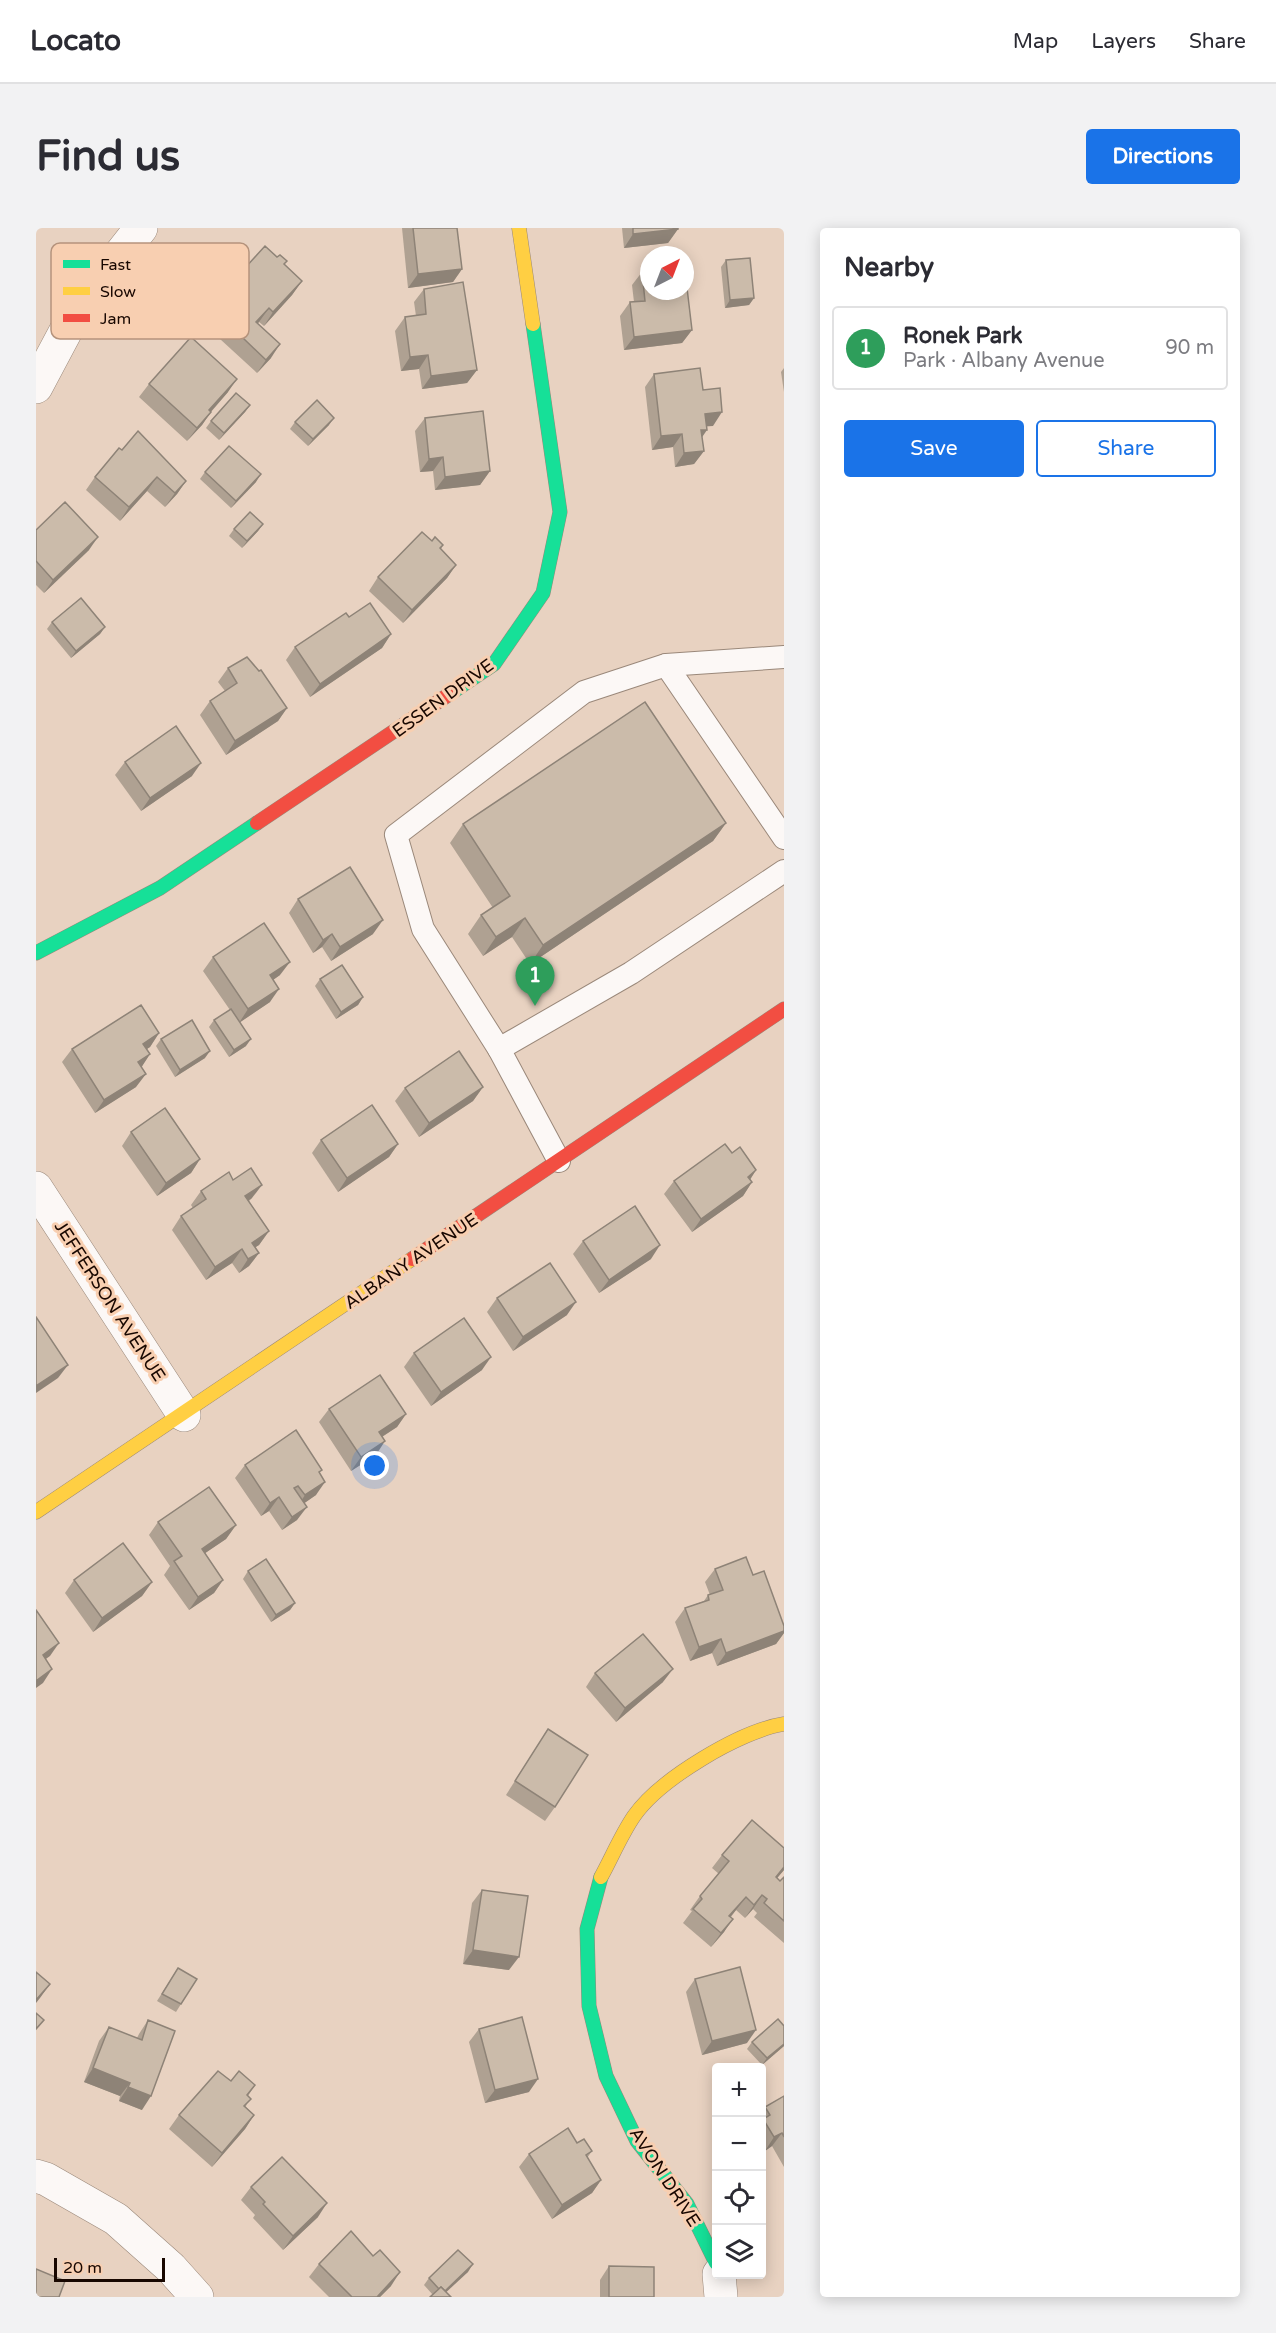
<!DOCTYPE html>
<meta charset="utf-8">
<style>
:root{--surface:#fff;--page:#f2f2f3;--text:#2b2b33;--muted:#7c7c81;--line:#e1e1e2;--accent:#1a73e8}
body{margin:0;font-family:"Varela Round",sans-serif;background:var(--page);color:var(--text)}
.controls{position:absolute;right:18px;bottom:18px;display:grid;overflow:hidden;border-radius:6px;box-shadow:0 3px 15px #0003}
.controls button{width:54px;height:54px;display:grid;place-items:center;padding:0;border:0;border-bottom:2px solid var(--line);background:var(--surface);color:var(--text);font:30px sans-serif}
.compass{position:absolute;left:604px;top:18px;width:54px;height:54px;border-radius:50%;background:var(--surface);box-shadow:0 3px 15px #0003;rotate:42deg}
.scale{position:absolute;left:18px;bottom:15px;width:111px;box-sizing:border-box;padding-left:6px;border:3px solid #180700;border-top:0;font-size:16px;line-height:21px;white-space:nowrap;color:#180700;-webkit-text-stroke:4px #f8cfb1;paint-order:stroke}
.you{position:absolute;left:339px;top:1238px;width:21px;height:21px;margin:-15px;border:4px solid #fff;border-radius:50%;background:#1a73e8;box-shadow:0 0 0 9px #1a73e833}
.badge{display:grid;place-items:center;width:39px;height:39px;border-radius:50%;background:var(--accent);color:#fff;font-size:20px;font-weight:700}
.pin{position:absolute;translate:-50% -50px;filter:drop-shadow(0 2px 3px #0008)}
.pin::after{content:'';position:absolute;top:32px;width:21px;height:18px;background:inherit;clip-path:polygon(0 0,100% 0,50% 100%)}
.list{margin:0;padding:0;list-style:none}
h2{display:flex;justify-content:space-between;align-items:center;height:78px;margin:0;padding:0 24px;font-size:26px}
h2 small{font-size:20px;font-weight:400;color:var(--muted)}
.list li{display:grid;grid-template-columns:39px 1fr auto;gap:18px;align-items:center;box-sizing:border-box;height:84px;margin:0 12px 12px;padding:0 12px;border:2px solid var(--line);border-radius:6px}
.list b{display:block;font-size:22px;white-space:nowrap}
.list p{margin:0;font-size:20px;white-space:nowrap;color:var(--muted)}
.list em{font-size:20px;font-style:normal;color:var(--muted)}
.actions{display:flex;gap:12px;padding:18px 24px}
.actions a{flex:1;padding:14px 0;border:2px solid var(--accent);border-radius:6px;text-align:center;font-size:21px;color:var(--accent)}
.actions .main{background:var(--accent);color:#fff}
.icon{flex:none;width:33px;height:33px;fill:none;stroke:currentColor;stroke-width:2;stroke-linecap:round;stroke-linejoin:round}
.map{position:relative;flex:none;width:748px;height:2069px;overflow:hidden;border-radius:6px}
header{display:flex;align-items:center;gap:36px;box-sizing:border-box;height:84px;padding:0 30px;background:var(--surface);border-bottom:2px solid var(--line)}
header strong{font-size:28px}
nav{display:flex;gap:33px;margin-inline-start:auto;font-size:21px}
.intro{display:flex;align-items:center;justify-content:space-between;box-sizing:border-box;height:144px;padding:0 36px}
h1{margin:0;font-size:42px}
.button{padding:15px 27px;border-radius:6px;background:var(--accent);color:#fff;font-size:21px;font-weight:700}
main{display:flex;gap:36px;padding:0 36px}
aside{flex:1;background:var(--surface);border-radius:6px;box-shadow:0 3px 15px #0003}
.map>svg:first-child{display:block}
</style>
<header>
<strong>Locato</strong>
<nav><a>Map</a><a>Layers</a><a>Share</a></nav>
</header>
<div class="intro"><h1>Find us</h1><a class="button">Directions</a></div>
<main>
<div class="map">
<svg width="748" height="2069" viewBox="0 0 748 2069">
<rect width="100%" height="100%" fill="#e8d2c1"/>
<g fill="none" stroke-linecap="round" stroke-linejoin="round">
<g stroke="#9a887a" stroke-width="24">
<g id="lane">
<path d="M630,437L748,610"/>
<path d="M463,821L387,701L360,607L548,464L630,437L748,429"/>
<path d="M523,933L463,821L595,745L748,643"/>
</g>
</g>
<g stroke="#9a887a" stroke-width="34">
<g id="street">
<path d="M0,159L42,80L105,0"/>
<path d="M0,960L148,1187"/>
<path d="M0,1948L10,1951L80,1991L135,2040L161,2069"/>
<path d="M683,2046L685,2069"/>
</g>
</g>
<g stroke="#9a887a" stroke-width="15">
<g id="fast">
<path d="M412,467L458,436L507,365L524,284L497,96"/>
<path d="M0,725L124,660L221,595"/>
<path d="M565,1649L551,1701L553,1778L570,1848L601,1913L651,1976L680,2035"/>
</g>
</g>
<g stroke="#9a887a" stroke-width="15">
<g id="slow">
<path d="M483,0L497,96"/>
<path d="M0,1284L376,1031"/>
<path d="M565,1649C576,1629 585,1607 598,1588C624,1551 704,1503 748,1496"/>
</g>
</g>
<g stroke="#9a887a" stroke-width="15">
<g id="jam">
<path d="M221,595L412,467"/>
<path d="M376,1031L748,781"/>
</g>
</g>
<use href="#lane" stroke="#fcf8f6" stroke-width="22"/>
<use href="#street" stroke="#fcf8f6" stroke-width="33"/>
<use href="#fast" stroke="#16e098" stroke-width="14"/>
<use href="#slow" stroke="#ffcf43" stroke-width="14"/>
<use href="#jam" stroke="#f24e42" stroke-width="14"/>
</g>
<g fill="#afa192">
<path d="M366,0H421L426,41L417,54L372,60Z"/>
<path d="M586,0H642V1L632,15L588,20Z"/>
<path d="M690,32L718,70L713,77L689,80L685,39Z"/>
<path d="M248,37L266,53L256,67L228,98L223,94L222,95L235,130L221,145L172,100L184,84L177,77L187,64Z"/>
<path d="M606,44L656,102L646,115L588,122L584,88L594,74H598L596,57Z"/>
<path d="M388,61L441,142L431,155L386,161L383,141L365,143L359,103L369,89L380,88L378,74Z"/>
<path d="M748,140V164L745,144Z"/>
<path d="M618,146L677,198H671L666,209L668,223L658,236L639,239L637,219L616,222L609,159Z"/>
<path d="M113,156L192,164L175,184L166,197L151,213L103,169Z"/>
<path d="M214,177L209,184L183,212L170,200L175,193Z"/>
<path d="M389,190L454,243L444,257L399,262L397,243L384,244L379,203Z"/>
<path d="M259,194L293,197L272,218L254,201Z"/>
<path d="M86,222L150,253L141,266L129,279L111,263L84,293L50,262L59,249Z"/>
<path d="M169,244L220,254L195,280L164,251Z"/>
<path d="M227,296L222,303L206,320L193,308L198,301Z"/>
<path d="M0,302L53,322L8,365L0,357Z"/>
<path d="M396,313L407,317L405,321L420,337L411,350L367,395L333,363L342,349Z"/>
<path d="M313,389L355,406L346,420L274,469L250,432L259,419Z"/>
<path d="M16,394L69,399L64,406L35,430L11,401Z"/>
<path d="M192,440L223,443L251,480L242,493L190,527L164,487L174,473L189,463L182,454Z"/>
<path d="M89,534L156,548L105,583L79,547Z"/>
<path d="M690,595L677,613L494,736L476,709L447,728L432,706L445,687L457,680L414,615L427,596Z"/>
<path d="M262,671L337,706L295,733L286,719L277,725L253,685Z"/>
<path d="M177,729L244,747L237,752L234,774L204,794L210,818L193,829L173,799L178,792L194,782L167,743Z"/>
<path d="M284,751L327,769L322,777L300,791L279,758Z"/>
<path d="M123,805L114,819L111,821L114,826L105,839L100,859L59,885L26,834L36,821Z"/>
<path d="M125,811L169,830L139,849L120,818Z"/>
<path d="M447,859L437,873L383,909L359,873L369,860Z"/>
<path d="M95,904L164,931L155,945L121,968L86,918Z"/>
<path d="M285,912L362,916L353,929L302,964L276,925Z"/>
<path d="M696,925L720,942L714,952L716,954L707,968L656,1004L628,966L638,953Z"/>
<path d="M197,952L216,970L213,973L233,1003L223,1017L219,1019L223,1025L213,1038L203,1045L196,1035L170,1052L136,1002L145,988L157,980L155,977L165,963Z"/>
<path d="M547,1013L615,1031L563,1065L537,1026Z"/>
<path d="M461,1070L531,1087L477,1123L451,1084Z"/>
<path d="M378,1125L446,1142L395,1178L368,1139Z"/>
<path d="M293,1181L370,1186L361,1199L346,1209L340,1227L315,1243L283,1194Z"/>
<path d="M209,1237L284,1245L280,1267L268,1275L261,1292L246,1302L233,1283L225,1288L199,1250Z"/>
<path d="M122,1294L200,1297L190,1311L169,1325L187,1352L178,1365L153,1382L128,1347L134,1338L113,1307Z"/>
<path d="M679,1341L717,1347L748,1403V1405L740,1416L681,1438L676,1425L654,1433L639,1394L649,1380L668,1373L672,1367H674L669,1354Z"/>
<path d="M212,1343L259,1375L254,1382L235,1394L207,1351Z"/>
<path d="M38,1352L116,1354L106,1368L57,1404L29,1365Z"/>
<path d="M559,1445L627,1454L580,1494L550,1459Z"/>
<path d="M512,1501L519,1579L509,1593L470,1567Z"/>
<path d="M748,1620V1642L741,1650L744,1653L748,1649V1715L718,1689L721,1685L717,1681L709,1690L700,1682L695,1689L688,1704L675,1719L647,1695L656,1683L654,1682L664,1668L683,1646L676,1640L686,1627Z"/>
<path d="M446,1662L473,1742L427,1736L436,1675Z"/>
<path d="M142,1740L145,1776L140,1784L121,1773Z"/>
<path d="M659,1751L711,1815L666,1827L650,1764Z"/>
<path d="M112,1792L106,1882L83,1873L84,1868L48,1854L63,1813L73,1799L101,1810L103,1806Z"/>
<path d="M748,1798V1818L726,1837L711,1821L716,1814Z"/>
<path d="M443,1801L493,1864L449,1875L433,1814Z"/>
<path d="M195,1853L219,1857L212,1868L210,1879L218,1887L209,1901L176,1939L133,1901L143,1887Z"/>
<path d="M748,1868V1939L736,1918L729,1923L726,1917V1884L729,1879Z"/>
<path d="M541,1915L556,1923L551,1930L565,1952L556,1965L516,1991L483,1939L493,1926Z"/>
<path d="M215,1959L282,1989L247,2022L217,1990L219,1987L205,1972Z"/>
<path d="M283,2036L355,2058L344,2069H293L273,2049Z"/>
<path d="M573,2038L618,2069H564V2052Z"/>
<path d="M432,2044L397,2067L388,2057L393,2050Z"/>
</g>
<g fill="#8e8377">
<path d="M642,1L632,15L588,20L597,6Z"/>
<path d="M426,41L417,54L372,60L382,46Z"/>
<path d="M266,53L256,67L228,98L237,84Z"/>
<path d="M718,70L713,77L689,80L694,72Z"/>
<path d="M233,80L223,94L211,107L220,94Z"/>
<path d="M656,102L646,115L588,122L598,109Z"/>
<path d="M244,116L235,130L221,145L230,132Z"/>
<path d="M392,127L383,141L365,143L374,129Z"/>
<path d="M441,142L431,155L386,161L395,148Z"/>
<path d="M201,151L192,164L164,196L173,182Z"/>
<path d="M214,177L209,184L183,212L188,205Z"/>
<path d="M175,184L166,197L151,213L161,200Z"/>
<path d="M686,184L677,198L660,199L669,186Z"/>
<path d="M298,190L293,197L272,218L277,211Z"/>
<path d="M665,202H671L662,215Z"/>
<path d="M646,206L637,219L616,222L625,208Z"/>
<path d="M668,223L658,236L639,239L648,225Z"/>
<path d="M407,229L397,243L384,244L393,231Z"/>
<path d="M454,243L444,257L399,262L409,249Z"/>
<path d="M225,246L220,254L195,280L200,273Z"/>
<path d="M121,249L111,263L84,293L93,279Z"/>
<path d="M150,253L141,266L129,279L139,265Z"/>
<path d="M227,296L222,303L206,320L211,313Z"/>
<path d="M62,309L53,322L8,365L17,352Z"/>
<path d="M420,337L411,350L367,395L376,382Z"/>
<path d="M69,399L64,406L35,430L40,423Z"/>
<path d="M355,406L346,420L274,469L284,456Z"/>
<path d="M251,480L242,493L190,527L199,513Z"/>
<path d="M165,535L156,548L105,583L114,570Z"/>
<path d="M690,595L677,613L494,736L507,717Z"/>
<path d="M489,690L476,709L447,728L460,709Z"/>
<path d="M347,692L337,706L295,733L304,719Z"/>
<path d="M296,706L286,719L277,725L287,712Z"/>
<path d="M254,734L244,747L224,761L234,747Z"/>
<path d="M243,761L234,774L203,795L212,781Z"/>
<path d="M327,769L322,777L300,791L305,784Z"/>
<path d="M123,805L114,819L98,829L107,816Z"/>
<path d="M215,811L210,818L193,829L198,822Z"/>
<path d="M174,823L169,830L139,849L144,842Z"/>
<path d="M114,826L105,840L102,834Z"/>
<path d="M110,846L100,859L59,885L68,872Z"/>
<path d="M447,859L437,873L383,909L393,895Z"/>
<path d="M362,916L353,929L302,964L311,950Z"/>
<path d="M164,931L155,945L121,968L130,955Z"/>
<path d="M720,942L711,956L712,949Z"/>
<path d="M716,954L707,968L656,1004L665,991Z"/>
<path d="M226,957L216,970L200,981L209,968Z"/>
<path d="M233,1003L223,1017L209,1026L216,1015Z"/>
<path d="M624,1017L615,1031L563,1065L573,1052Z"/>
<path d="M206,1021L196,1035L170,1052L179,1039Z"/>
<path d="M223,1025L213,1038L203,1045L212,1031Z"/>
<path d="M540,1074L531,1087L477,1123L487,1109Z"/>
<path d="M455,1129L446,1142L395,1178L405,1164Z"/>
<path d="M32,1137L22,1150L0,1165V1158Z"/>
<path d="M370,1186L361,1199L333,1217L343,1204Z"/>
<path d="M349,1213L340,1227L315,1243L325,1229Z"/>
<path d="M289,1254L280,1267L260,1281L269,1267Z"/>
<path d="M243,1269L233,1283L225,1288L234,1275Z"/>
<path d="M271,1279L261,1292L246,1302L256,1289Z"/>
<path d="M200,1297L190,1311L156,1334L166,1321Z"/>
<path d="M187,1352L178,1365L153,1382L162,1369Z"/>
<path d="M116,1354L106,1368L57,1404L66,1390Z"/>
<path d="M259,1375L254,1382L235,1394L240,1387Z"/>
<path d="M748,1403V1405L740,1416L681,1438L690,1425Z"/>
<path d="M685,1411L676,1425L654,1433L663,1419Z"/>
<path d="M23,1415L14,1428L0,1438L7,1427Z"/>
<path d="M16,1441L7,1455L0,1460V1453Z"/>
<path d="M637,1441L627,1454L580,1494L589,1480Z"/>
<path d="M748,1639V1642L730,1663L740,1649Z"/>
<path d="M726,1667L717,1681L709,1690L718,1677Z"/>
<path d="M710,1669L700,1682L684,1701L693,1688Z"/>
<path d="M697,1691L688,1704L675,1719L685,1705Z"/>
<path d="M437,1722L483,1729L473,1742L427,1736Z"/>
<path d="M14,1756L4,1770L0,1775V1772Z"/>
<path d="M720,1802L711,1815L666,1827L676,1813Z"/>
<path d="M748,1816V1818L726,1837L731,1830Z"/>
<path d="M57,1840L94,1855L84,1868L48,1854Z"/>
<path d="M502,1851L493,1864L449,1875L459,1862Z"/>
<path d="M92,1859L115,1868L106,1882L83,1873Z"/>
<path d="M218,1887L209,1901L176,1939L186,1925Z"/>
<path d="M746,1905L736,1918L729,1923L738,1909Z"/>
<path d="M565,1952L556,1965L516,1991L526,1977Z"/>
<path d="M291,1975L282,1989L247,2022L257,2008Z"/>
<path d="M437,2036L432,2044L405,2069L407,2065Z"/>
<path d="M364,2044L355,2058L344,2069H341Z"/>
</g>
<g fill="#cbbbaa" stroke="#8e8377" stroke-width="1.5">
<path d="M377,0H421L426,41L382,46Z"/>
<path d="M597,0H642V1L597,6Z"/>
<path d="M229,18L241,29L244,27L251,33L248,36L266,53L237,84L233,80L220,94L244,116L230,132L182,86L196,72L187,64Z"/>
<path d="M714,30L718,70L694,72L690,32Z"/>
<path d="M613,43V63H649V43L656,102L598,109L594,74L609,73L606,44Z"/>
<path d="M427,54L441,142L395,148L392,127L374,129L369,89L390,86L388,61Z"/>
<path d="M155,109L201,151L173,182L175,184L161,200L113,156Z"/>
<path d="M664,140L667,162L684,160L686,184L669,186L671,202H665L668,223L648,225L646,206L625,208L618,146Z"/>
<path d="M200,165L214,177L188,205L175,193Z"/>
<path d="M281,172L298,190L277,211L259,194Z"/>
<path d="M447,183L454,243L409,249L407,229L393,231L389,190Z"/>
<path d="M102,203L150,253L139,265L121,249L93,279L59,249L83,220L86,222Z"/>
<path d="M193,218L225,246L200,273L169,244Z"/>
<path d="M29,274L62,309L17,352L0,333V302Z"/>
<path d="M214,284L227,296L211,313L198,301Z"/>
<path d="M386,304L396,313L399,309L407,317L404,320L420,337L376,382L342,349Z"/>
<path d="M45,370L69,399L40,423L16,394Z"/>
<path d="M334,375L355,406L284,456L259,419L310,385L313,389Z"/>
<path d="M211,429L223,443L225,442L251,480L199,513L174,473L201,455L192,440Z"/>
<path d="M609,474L690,595L507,717L489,690L460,709L445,687L474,668L427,596Z"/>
<path d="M140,498L165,535L114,570L89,534Z"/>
<path d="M314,639L347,692L304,719L296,706L287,712L262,671Z"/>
<path d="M228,695L254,734L234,747L243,761L212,781L177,729Z"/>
<path d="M306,737L327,769L305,784L284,751Z"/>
<path d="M105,777L123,805L107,816L114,826L102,834L110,846L68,872L36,821Z"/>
<path d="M195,781L215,811L198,822L178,792Z"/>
<path d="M156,792L174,823L144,842L125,811Z"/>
<path d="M423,823L447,859L393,895L369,860Z"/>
<path d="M336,877L362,916L311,950L285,912Z"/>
<path d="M129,880L164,931L130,955L95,904Z"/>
<path d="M689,916L696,925L704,919L720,942L712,949L716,954L665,991L638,953Z"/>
<path d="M215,940L226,957L209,968L233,1003L216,1015L223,1025L212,1031L206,1021L179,1039L145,988L170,971L165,963L193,944L197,952Z"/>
<path d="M599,978L624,1017L573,1052L547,1013Z"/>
<path d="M514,1035L540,1074L487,1109L461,1070Z"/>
<path d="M0,1089L32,1137L0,1158Z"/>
<path d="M428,1090L455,1129L405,1164L378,1125Z"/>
<path d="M344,1147L370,1186L343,1204L349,1213L325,1229L293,1181Z"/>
<path d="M260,1202L286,1242L283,1244L289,1254L269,1267L262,1258L258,1260L271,1279L256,1289L243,1269L234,1275L209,1237Z"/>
<path d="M173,1259L200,1297L166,1321L187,1352L162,1369L138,1333L146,1328L122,1294Z"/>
<path d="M87,1315L116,1354L66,1390L38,1352Z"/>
<path d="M710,1329L717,1347L728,1343L748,1398V1403L690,1425L685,1411L663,1419L649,1380L673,1372L672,1367L687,1362L679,1341Z"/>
<path d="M230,1331L259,1375L240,1387L212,1343Z"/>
<path d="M0,1382L23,1415L7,1427L16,1441L0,1453Z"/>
<path d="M607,1406L637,1441L589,1480L559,1445Z"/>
<path d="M512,1501L552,1527L519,1579L479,1553Z"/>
<path d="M716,1592L748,1620V1639L740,1649L744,1653L748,1649V1693L728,1675L731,1671L726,1667L718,1677L710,1669L693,1688L697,1691L685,1705L657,1681L666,1671L664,1668L693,1633L686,1627Z"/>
<path d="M446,1662L492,1668L483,1729L437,1722Z"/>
<path d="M704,1739L720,1802L676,1813L659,1751Z"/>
<path d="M142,1740L161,1751L145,1776L126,1766Z"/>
<path d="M0,1744L14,1756L0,1772Z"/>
<path d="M0,1785L8,1792L0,1801Z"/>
<path d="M486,1789L502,1851L459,1862L443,1801Z"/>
<path d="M742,1791L748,1798V1816L731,1830L716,1814Z"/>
<path d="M112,1792L139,1803L115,1868L92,1859L94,1855L57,1840L73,1799L106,1812Z"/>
<path d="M182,1843L195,1853L203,1843L219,1857L211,1867L215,1871L208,1878L218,1887L186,1925L143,1887Z"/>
<path d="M748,1868V1909L746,1905L738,1909L727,1891L734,1887L729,1879Z"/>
<path d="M532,1900L541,1915L548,1911L556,1923L550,1927L565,1952L526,1977L493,1926Z"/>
<path d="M246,1929L291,1975L257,2008L227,1976L229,1974L215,1959Z"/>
<path d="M315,2003L337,2028L344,2022L364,2044L341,2069H316L283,2036Z"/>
<path d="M422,2022L437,2036L409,2063L405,2059L403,2061L393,2050Z"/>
<path d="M573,2038L618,2039V2069H573Z"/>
<path d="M0,2041L29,2053L23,2069H0Z"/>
<path d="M405,2059L415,2069H394Z"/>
</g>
<g text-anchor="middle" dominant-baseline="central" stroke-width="6" stroke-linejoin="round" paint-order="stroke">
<g font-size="18" fill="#180700" stroke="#f8cfb1">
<text transform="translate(407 470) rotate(-36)">ESSEN DRIVE</text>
<text transform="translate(375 1033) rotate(-34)">ALBANY AVENUE</text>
<text transform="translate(74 1073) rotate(57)">JEFFERSON AVENUE</text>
<text transform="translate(629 1949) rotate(57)">AVON DRIVE</text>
</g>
</g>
<rect x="15" y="15" width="198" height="96" rx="9" fill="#f8cfb1" stroke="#b5937c" stroke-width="1.5"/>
<rect x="27" y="32" width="27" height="8" fill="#16e098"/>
<rect x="27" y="59" width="27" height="8" fill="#ffcf43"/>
<rect x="27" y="86" width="27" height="8" fill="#f24e42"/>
<g font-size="16" fill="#180700">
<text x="64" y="42">Fast</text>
<text x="64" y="69">Slow</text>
<text x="64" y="96">Jam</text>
</g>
</svg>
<div class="controls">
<button>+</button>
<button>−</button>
<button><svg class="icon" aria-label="locate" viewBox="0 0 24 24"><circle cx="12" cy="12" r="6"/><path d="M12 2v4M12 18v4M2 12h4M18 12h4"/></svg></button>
<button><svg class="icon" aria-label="layers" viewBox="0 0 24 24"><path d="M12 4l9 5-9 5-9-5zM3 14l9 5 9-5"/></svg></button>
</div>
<svg class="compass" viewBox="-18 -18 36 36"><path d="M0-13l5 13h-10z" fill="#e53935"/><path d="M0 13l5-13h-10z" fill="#7c7c81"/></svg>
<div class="scale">20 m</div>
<div class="you"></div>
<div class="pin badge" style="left:499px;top:778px;background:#2e9e5b">1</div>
</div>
<aside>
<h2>Nearby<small></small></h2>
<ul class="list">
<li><span class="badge" style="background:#2e9e5b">1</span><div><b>Ronek Park</b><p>Park · Albany Avenue</p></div><em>90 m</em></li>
</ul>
<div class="actions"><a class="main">Save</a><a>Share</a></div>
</aside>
</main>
